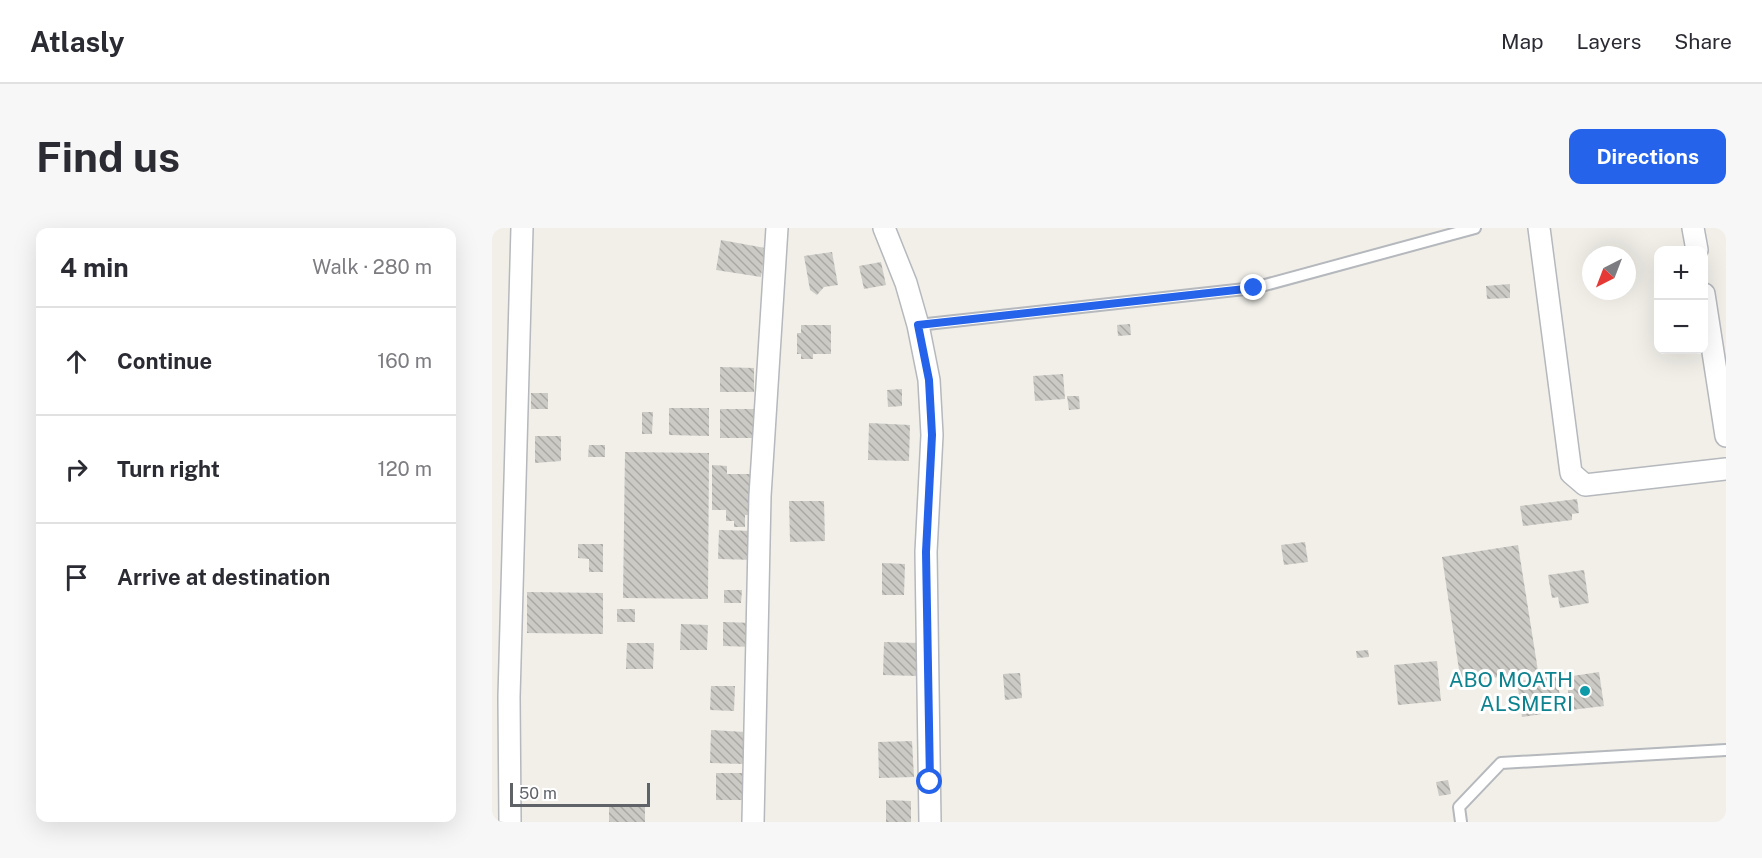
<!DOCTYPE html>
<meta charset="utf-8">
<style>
:root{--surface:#fff;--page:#f7f7f7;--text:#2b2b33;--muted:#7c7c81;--line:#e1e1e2;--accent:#2563eb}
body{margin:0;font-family:"Public Sans",sans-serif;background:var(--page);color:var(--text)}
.controls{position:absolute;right:18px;top:18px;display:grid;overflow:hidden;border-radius:12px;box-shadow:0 6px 24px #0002}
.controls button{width:54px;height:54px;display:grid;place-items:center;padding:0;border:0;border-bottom:2px solid var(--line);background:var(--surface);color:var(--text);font:30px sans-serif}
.compass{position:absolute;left:1090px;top:18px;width:54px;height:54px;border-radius:50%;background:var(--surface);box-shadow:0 6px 24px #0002;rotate:222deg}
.scale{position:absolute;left:18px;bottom:15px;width:140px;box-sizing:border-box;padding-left:6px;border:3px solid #5f6368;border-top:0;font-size:16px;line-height:21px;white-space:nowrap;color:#5f6368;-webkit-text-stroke:4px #fff;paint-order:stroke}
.stop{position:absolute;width:18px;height:18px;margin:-14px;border:4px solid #2563eb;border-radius:50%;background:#fff}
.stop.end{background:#2563eb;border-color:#fff;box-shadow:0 2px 6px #0008}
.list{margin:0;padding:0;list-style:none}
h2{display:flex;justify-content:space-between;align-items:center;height:78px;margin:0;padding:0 24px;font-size:26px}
h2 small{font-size:20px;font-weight:400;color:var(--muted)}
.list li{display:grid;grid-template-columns:39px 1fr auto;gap:18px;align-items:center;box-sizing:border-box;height:108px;padding:0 24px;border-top:2px solid var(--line)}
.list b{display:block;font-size:22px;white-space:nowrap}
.list em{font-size:20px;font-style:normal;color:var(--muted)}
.icon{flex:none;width:33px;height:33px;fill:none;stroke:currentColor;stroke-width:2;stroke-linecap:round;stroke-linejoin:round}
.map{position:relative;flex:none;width:1234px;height:594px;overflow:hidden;border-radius:12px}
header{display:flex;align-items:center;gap:36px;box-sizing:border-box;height:84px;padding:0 30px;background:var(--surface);border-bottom:2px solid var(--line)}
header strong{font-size:28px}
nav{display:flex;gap:33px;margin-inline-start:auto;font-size:21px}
.intro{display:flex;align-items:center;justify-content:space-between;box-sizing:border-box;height:144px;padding:0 36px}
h1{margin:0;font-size:42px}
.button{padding:15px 27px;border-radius:12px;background:var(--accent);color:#fff;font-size:21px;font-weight:700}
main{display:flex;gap:36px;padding:0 36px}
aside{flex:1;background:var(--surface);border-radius:12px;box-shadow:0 6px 24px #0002}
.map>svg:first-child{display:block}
</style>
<header>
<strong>Atlasly</strong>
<nav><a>Map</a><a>Layers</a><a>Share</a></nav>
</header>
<div class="intro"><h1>Find us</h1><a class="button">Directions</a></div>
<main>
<aside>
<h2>4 min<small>Walk · 280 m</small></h2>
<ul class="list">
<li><svg class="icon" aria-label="ahead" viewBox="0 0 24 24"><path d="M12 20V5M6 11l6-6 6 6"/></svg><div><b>Continue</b></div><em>160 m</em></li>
<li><svg class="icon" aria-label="right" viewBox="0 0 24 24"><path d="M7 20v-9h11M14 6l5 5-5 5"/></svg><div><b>Turn right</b></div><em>120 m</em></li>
<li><svg class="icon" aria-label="arrive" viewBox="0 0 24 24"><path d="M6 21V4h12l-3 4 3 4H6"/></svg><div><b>Arrive at destination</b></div></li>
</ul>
</aside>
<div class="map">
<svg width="1234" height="594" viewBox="0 0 1234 594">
<defs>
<pattern id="building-back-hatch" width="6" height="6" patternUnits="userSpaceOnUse" patternTransform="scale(1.5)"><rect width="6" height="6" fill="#cccac5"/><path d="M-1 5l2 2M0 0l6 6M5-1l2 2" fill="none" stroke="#a9a8a4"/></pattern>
</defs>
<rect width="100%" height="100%" fill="#f1efe8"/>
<g fill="url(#building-back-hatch)">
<path d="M229,12L273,20L269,49L224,42Z"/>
<path d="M340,24L346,57L332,59L325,67L318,62L312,28Z"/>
<path d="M389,34L394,57L372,61L367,38Z"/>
<path d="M1018,56V70L995,71L994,58Z"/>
<path d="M638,96L639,107L626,108L625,97Z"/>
<path d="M309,97H339V126H321V131H309V126H305V105H309Z"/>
<path d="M228,139L262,140V164H228Z"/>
<path d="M571,146L573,171L543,173L541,148Z"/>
<path d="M410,161V178L396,179L395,162Z"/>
<rect x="39" y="165" width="17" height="16"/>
<path d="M575,168H587L588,181L577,182Z"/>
<path d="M177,180H217V208L177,207Z"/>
<rect x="228" y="181" width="36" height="29"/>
<path d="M150,184H161L160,206H150Z"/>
<path d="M377,195L418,197L417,233L376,232Z"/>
<path d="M43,208H69V233L43,235Z"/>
<path d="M97,217H113V229H96Z"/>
<path d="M133,224L217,225L216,371L131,370Z"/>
<path d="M220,237L235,238V246H266V287H253V299H242V293H234V282H220Z"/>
<path d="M1085,271L1087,285L1080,286V292L1031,298L1028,278Z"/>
<path d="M297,273H332L333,313L298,314Z"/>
<path d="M227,302L265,303V332L226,331Z"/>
<path d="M813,314L816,334L792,337L789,317Z"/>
<path d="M86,316H111V344H97V331L86,330Z"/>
<path d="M1026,317L1046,443L969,455L950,329Z"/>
<path d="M390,335L413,336L412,367H390Z"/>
<path d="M1092,342L1097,375L1068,380L1066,369L1060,370L1056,347Z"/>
<path d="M232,362H250L249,375H232Z"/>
<path d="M35,364L111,365V406L35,405Z"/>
<rect x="125" y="381" width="18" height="13"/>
<path d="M231,394L263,395L262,419L231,418Z"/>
<path d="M189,396L216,397L215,422H188Z"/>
<path d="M392,414L427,415L426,448L391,447Z"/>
<path d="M135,415H162L161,441H134Z"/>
<path d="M876,422L877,429L865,430L864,423Z"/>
<path d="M945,433L949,473L906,477L902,437Z"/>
<path d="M1107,444L1112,478L1079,482L1074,449Z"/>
<path d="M528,445L530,470L513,472L511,446Z"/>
<path d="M1065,448L1070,483L1030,489L1025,453Z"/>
<path d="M219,458H243L242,483L218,482Z"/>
<path d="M219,502L253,504L252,536L218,535Z"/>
<path d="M420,513L422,549L387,550L386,514Z"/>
<rect x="224" y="545" width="28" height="27"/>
<path d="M956,552L959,566L947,568L944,554Z"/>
<path d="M394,572L419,573V594H394Z"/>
<rect x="117" y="576" width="36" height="18"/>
</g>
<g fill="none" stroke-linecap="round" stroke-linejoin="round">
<g stroke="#b5b8bc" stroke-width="14">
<g id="lane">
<path d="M426,97L762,60L983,0"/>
<path d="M969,594L967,579L1009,535L1234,522"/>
</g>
</g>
<g stroke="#b5b8bc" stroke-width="24">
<g id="street">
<path d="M392,0L414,55L426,97L437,152L440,207L434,324L438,594"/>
<path d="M1047,0L1079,245L1093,257L1234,241"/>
<path d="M1201,0L1205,22"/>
<path d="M1212,66L1234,208"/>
<path d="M18,594L17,469L30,0"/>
<path d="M261,594L268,268L285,0"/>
</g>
</g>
<use href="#lane" stroke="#fff" stroke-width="10"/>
<use href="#street" stroke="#fff" stroke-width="21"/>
</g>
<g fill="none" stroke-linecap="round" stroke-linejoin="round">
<path stroke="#2563eb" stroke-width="8" d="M438,554L434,324L440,207L437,152L426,97L762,60"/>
</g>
<circle fill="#0f9aa8" stroke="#fff" stroke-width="2" cx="1093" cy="463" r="6"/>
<g text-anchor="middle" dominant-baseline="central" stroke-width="6" stroke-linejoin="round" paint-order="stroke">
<g font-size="21" fill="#0d838f" stroke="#fff" text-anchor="end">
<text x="1081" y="451">ABO MOATH<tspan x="1081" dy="24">ALSMERI</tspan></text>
</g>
</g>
</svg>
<div class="controls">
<button>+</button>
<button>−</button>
</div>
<svg class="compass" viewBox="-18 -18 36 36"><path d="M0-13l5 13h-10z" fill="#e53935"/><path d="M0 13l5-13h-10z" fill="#7c7c81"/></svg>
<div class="scale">50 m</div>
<div class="stop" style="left:438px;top:554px"></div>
<div class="stop end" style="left:762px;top:60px"></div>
</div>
</main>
